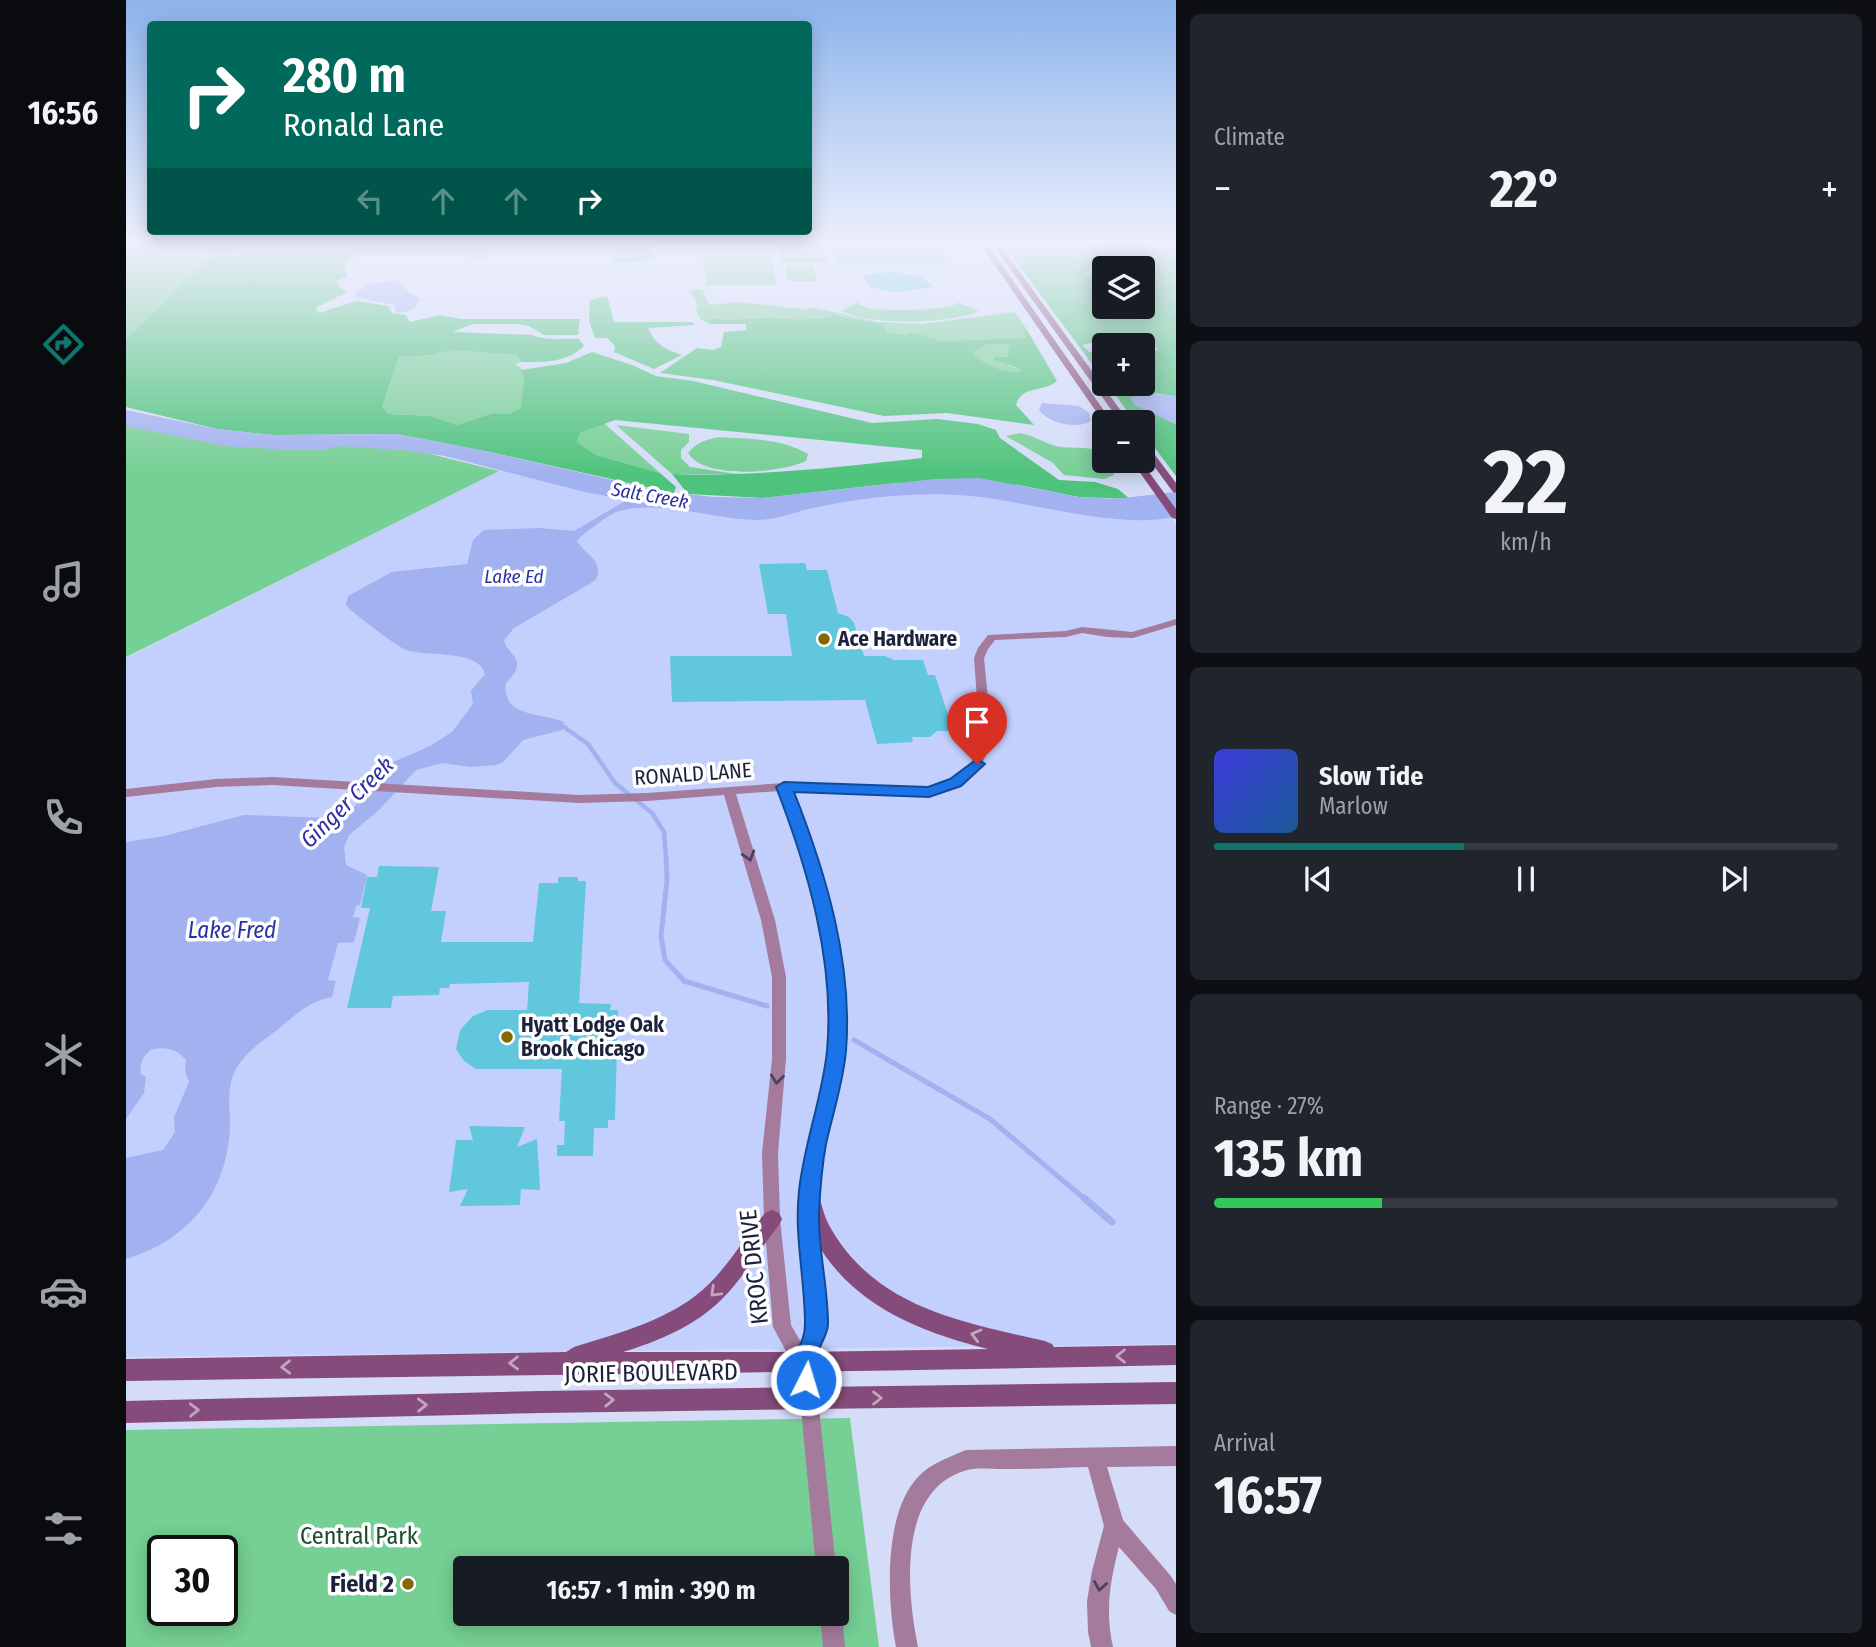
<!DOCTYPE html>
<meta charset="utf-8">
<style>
:root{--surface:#171b24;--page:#20242c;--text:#f1f3f6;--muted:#9ea1a6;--line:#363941;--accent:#0f766e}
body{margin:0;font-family:"Fira Sans Condensed",sans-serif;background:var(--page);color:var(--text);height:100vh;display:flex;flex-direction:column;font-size:26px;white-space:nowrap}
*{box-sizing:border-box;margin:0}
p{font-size:23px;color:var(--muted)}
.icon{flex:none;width:38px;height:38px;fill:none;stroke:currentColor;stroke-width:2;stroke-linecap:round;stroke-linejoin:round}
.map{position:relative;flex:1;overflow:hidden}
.panel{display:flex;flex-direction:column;gap:14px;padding:14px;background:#0d0f14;width:700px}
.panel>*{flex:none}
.guide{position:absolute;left:21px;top:21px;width:665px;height:214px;border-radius:7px;box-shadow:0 4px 18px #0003;background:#00695c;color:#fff;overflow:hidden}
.controls{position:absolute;left:966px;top:256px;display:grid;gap:14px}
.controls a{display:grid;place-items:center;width:63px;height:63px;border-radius:7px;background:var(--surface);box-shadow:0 4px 18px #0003;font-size:35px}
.speed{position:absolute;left:21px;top:1535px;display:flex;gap:14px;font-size:35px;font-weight:700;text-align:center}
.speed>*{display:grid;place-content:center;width:91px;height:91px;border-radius:50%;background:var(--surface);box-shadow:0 4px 18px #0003;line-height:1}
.speed .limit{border:4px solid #111;border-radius:10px;background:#fff;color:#111}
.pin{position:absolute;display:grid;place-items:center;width:60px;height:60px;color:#fff;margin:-72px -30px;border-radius:50% 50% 50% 0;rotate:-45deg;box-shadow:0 0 7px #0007}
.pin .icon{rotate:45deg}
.me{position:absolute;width:77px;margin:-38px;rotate:5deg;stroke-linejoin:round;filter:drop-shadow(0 0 5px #0008)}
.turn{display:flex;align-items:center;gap:24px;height:147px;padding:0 21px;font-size:32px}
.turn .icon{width:91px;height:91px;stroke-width:2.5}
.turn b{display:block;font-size:49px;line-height:60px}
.lanes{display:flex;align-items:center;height:66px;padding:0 21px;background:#0003;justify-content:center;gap:35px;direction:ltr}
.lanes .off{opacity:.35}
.big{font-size:52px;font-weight:700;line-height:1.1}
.panel .tile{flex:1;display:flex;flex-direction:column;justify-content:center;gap:10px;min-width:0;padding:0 24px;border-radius:10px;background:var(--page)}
.panel .dial{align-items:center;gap:0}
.dial b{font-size:91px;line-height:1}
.song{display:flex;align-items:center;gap:21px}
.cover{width:84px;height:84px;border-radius:10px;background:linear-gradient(135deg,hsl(240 70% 55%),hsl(210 70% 35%))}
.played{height:7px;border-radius:4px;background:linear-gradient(90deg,var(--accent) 40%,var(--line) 40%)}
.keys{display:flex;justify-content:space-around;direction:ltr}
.heat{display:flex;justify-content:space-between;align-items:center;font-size:38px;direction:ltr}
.charge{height:10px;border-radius:5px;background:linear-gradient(90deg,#34c759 27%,var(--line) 0)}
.trip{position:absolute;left:327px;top:1556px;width:396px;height:70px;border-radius:7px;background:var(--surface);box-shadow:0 4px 18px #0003;font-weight:700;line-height:70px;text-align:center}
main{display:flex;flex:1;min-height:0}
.tab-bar{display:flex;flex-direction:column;width:126px;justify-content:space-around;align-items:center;background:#090b0e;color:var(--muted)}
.tab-bar .icon{width:49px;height:49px}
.tab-bar .current{color:var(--accent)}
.tab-bar b{font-size:32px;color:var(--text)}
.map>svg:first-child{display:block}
</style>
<main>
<nav class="tab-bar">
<b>16:56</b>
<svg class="icon current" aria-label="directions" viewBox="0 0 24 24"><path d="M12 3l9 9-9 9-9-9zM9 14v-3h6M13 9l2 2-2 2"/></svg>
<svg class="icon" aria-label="music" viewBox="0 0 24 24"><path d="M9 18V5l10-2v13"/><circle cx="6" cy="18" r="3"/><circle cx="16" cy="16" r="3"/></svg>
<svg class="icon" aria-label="phone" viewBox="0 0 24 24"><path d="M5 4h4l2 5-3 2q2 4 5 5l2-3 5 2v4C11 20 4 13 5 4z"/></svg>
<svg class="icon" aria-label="climate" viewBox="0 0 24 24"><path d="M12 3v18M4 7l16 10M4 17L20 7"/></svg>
<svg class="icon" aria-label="car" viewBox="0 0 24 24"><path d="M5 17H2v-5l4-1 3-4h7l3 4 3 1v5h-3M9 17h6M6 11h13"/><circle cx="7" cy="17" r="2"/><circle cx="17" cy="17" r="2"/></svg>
<svg class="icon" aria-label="filters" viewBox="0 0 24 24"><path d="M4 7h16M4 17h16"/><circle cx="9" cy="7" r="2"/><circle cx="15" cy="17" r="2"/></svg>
</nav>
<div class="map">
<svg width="1050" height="1647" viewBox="0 0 1050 1647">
<rect width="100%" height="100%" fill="#d4dcf8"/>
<path fill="#c3cffd" d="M373,471H388L525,502L703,501L780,494L853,493L1042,513L1050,524V1344L0,1357V658Z"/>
<g fill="#76cf94" fill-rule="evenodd">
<path d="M0,245H285C244,249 124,265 92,248L0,339Z"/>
<path d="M652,245H697L701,262H655Z"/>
<path d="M705,245H812L820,264L709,263Z"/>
<path d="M577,248H643L651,285H580Z"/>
<path d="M659,266H688L691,281H661Z"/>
<path d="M569,289L580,291L577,293L584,305L612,302L676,309L690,308L752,322L795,324L889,312L901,330L897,331L901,338L815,341L785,332L782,335L762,333L755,324L707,315L685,320L645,318L604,321L586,318L582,321L585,324C575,321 573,319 570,309L572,305L564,291Z"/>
<path d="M731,302C737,314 811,311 831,304L830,302L853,311C823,324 745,326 716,311Z"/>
<path d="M861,344H883V366L895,369V371C881,375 855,363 845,353Z"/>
<path d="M325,350L392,355L396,362L389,364L395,368L398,379L396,408L383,414L367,413L331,425L305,416L263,414L256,407L273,357L307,355Z"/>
<path d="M0,423L280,448L373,471L0,657Z"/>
<path d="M478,423L534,473L470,455L451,442L454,433Z"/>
<path d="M490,425L563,434V442L555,450V458L564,467L610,474H546Z"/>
<path d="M893,433C908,435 921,445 935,447C951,449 965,445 978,455V460L988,464V475L978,479L938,475L927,463L880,436Z"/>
<path d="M593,437C623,439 655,438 682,454L680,461C654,473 579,480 562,453C571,442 579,440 593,437Z"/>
<path d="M724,1418L753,1647H0V1430ZM37,1550H96V1610H37ZM340,1568H710V1614H340Z"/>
</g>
<g fill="#4ec37b" fill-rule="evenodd">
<path d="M285,245H524L530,257L529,260L496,263L487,260L489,249L386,247L361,253V258C352,262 349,261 341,255H230L218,264L221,277L211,280L212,286L221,292L189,308L193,313L230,301L262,306L266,313L280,315L284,322L314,315L335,319H454L452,335H418L403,326L390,324H347L326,332L406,335C419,341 439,338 453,339L458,346C440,363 419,362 396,362L391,355L325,350L307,355L273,357L256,407L263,414L305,416L331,425L367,413L383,414L395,408L398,379L395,370L440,363L466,352L506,365L530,376L567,381L746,423L811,419L852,424L870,430L874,438L933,480L969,482L992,489L1004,499L953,497L892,485L770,483L637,498L562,494L546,474C629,477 713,467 796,458V450L489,420L454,433L451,442L470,455L534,473L550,487L548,493L359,451L271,434L147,435L91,429L0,407V339L92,248L99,247L104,254H180Z"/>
<path d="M878,245H1050V396L1026,393L1007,395L1009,405L1050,424V476L1017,432V422H1009L981,383H1017V350H1032L1028,345L1029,336L1018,333L1009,338L997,336L956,345L963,352L978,351V380ZM972,267L1017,268V306H978V276L973,280L957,273Z"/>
<path d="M481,296L488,322H566L569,325L522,328C529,345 539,349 556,355L528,369L488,352L489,346L481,338H469L463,321L464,300Z"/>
<path d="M707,315L755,324L762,333L782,335L785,332L815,341L900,338L897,329L901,330L931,381C917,393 895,385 890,405L908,425L821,413L758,416L587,380L534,373L571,348L587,350L595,347L598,332L620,330V324H585L582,321L586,318C605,322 622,318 641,318C664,317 685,323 707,315ZM861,344H883L882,357H868V360L895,369V371C881,375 855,363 846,353Z"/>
</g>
<g fill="#a2b1ef">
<path d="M268,280L277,283L282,292L295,299C289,309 282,315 270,312L268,305L230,297V292L242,285Z"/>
<path d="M1015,393L1050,396V424L1009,405L1004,398Z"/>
<path d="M916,403L953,406L963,413L965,421C950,430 923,423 913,410Z"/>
<path d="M0,410L91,429L147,435L271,434L359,451L539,492L588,497L637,498L808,479L853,478L953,497L988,499L1050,492V516C996,531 902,501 845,496C794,491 737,497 687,508C668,512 651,520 630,520C585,519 538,500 493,511C486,512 455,535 451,541C460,556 478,559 470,580L388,628L378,640C379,650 392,655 391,666C389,682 371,677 384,703C396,716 421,715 438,722L436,730L397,740L377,762L370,765L344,767L316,763L290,770L253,810L223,835L218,847L220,865L241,875L234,905L230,906L227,917L234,918L228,942L212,943L202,980L210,981L206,997C184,1001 173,1012 156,1026C140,1039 120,1051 110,1069C100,1087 104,1107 104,1127C101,1193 63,1240 0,1259V1158L37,1150L49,1132L48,1117L63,1082L59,1070L60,1060C50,1048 38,1046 24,1050C17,1058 13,1063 15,1074L20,1077L18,1093L0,1119V842L38,836L118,815L201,818L222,812L231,804L233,796L265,763L304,746L326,732L347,704L345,691L359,674C353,649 301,657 280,650C272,647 225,612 220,605L222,596L266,572L341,564L347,540L358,530L413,528L448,531L501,500L459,492L319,456L276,450L212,446L198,450H161L99,446L0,426Z"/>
</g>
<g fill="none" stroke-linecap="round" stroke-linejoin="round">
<path stroke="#a2b1ef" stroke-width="4.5" d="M438,727L462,744L489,783L526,813L538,832L540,858"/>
<g stroke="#a2b1ef" stroke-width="5">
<path d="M540,857L541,880L535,936L539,960L558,981L641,1006"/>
<path d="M728,1040L864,1119L960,1200"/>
</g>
<path stroke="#a2b1ef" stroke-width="7" d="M958,1198L986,1222"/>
</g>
<g fill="#61c7dd">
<path d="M765,271L796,276L808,287L769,292L743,287L737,275Z"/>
<path d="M679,563L681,570H701L712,613L723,617L728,623L738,656H759L768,660H797L802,675H809L824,721V731H811L804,737H786L787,742L751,744L739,700L546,702L544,656H666L660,614H642L633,564Z"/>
<path d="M253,866L313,867L305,911H320L315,942H407L413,883H432V877H452V881H460L453,1003L485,1004L484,1010H492L489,1120H482V1128H468L467,1156H431V1145H438L439,1121H433L436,1069H350L338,1061L330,1049L334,1030L347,1016L362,1010H401L403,982L324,984L323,988H314L313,995L267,996L265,1008H221L244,908H235L241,877H251Z"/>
<path d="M343,1126L399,1127L391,1147L411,1139L414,1190L395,1189L394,1205L334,1206L342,1189L323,1192L330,1140H347Z"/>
</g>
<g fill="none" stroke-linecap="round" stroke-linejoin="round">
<g fill="#a47b9c" fill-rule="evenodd">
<path d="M1050,619V625L1007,638L981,637L956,633L940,637L869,640L862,649L858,658L866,739L855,767L833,786L803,796L666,791L697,883L712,949L717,983L719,1017L715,1069L696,1159L691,1196L692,1249L700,1323L697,1337L686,1363L692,1398L710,1568H690L674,1398L668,1366L647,1327L638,1219L636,1153L646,1059V977L635,920L598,795L521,801L453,803L146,785L90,787L0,797V789L90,779L146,777L453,795L521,793L658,783L802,788L825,780L846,762L854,739L848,658L852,648L862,635L940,631L956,627L1006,632ZM654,791C686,879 714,972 701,1066C695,1110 678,1152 675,1196C673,1221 674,1246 676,1270C678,1296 686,1319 676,1344L665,1325L654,1219L652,1153L660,1059V977L649,920L610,794Z"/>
<path d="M1050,1446V1466L981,1467L997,1520L1044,1575L1050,1584V1615L1043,1611L1030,1589L993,1547C984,1581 979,1612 987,1647H965L962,1632L961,1601L966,1571L978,1526L962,1467C933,1468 904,1469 876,1469C864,1469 849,1467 838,1471C771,1492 781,1593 792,1647H770C761,1600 757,1512 793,1476C805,1463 824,1457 840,1450Z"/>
<path d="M710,1606L716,1614L719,1647H697L694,1614H710Z"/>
</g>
<g fill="#854c7b" fill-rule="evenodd">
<path d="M855,245H862L986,422L978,423Z"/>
<path d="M867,245H874L1003,422H994Z"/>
<path d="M1017,442L1020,443L1050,483V493L1047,492L1017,451Z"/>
<path d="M1005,460H1014L1050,509V519L1046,518Z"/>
<path d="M683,1184L690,1187C695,1200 697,1215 704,1227C750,1308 836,1322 919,1341L926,1344L928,1347L1050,1345V1365C700,1373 350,1375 0,1381V1359L440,1352L448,1347C495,1332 546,1320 583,1284C604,1263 620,1236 639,1213L646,1210L653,1213L656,1219L653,1225C634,1249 618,1277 596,1299C569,1326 533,1341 497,1352H677L862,1349C793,1332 724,1304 689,1239C682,1225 678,1209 674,1193L676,1187Z"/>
<path d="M1050,1382V1404L415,1413L0,1423V1401L415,1391Z"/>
</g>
</g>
<defs><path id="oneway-chevron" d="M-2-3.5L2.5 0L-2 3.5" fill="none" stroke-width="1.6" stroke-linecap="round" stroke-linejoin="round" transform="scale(1.75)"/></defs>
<g stroke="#4c415e">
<use href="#oneway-chevron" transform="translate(623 856) rotate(73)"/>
<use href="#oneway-chevron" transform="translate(651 1079) rotate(96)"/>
<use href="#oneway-chevron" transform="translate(974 1586) rotate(99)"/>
</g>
<g stroke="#c2a5bc">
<use href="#oneway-chevron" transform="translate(589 1292) rotate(136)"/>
<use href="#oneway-chevron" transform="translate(850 1335) rotate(-165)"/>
<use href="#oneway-chevron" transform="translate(995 1356) rotate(180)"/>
<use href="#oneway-chevron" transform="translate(388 1363) rotate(179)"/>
<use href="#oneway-chevron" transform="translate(160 1367) rotate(179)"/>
<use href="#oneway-chevron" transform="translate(751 1398)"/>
<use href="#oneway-chevron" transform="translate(483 1400) rotate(-1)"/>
<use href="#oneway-chevron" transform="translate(296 1405) rotate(-1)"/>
<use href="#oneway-chevron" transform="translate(68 1410) rotate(-1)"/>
</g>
<linearGradient id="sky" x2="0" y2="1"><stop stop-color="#8cb3eb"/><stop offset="0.51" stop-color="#eceffc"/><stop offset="1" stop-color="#eceffc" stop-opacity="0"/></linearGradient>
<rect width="1050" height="476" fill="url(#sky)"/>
<path fill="#1a73e8" stroke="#114b97" stroke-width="2" d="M851,759L859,764L835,786L803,797L668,792C700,873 727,963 720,1051C717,1083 707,1113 700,1144C696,1166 694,1190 693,1213C692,1250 702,1286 702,1324C702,1337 689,1350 689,1363C688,1374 693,1379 688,1389L680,1393L671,1389C657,1353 679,1352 679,1324C679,1279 668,1236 673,1191C678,1143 696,1099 701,1051C709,962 682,869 650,787L658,782L802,787L824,779Z"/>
<g fill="#816a03" stroke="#fefefe" stroke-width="2.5">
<circle cx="698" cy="639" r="7"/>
<circle cx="381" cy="1037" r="7"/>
<circle cx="282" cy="1584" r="7"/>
</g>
<g text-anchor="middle" stroke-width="7" stroke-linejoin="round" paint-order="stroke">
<g font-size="19" font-style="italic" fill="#2d30a2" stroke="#fefefe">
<text transform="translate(524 495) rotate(10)" y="7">Salt Creek</text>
<text x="388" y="583">Lake Ed</text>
</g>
<g font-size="21" font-weight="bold" fill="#1d223c" stroke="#fefefe" text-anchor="start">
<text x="712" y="646">Ace Hardware</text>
<text x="395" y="1032">Hyatt Lodge Oak<tspan x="395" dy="24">Brook Chicago</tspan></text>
</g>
<g font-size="21" fill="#1d223c" stroke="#fefefe">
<text transform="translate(567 774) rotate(-4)" y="7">RONALD LANE</text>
</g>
<g font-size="23" font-style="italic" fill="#2d30a2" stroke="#fefefe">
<text transform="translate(221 802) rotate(-44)" y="8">Ginger Creek</text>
<text x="106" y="938">Lake Fred</text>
</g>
<g font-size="24" fill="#1d223c" stroke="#fefefe">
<text transform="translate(628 1267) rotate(-96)" y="8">KROC DRIVE</text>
<text transform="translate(525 1373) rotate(-1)" y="8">JORIE BOULEVARD</text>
</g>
<g font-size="24" fill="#1c4b2e" stroke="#fefefe">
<text x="233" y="1544">Central Park</text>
</g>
<g font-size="24" font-weight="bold" fill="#1d223c" stroke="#fefefe" text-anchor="end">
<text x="268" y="1592">Field 2</text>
</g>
</g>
</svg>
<div class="controls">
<a><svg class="icon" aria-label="layers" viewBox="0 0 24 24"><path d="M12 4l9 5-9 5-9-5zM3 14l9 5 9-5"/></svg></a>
<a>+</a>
<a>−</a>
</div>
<div class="speed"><div class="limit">30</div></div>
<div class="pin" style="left:851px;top:764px;background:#d93025"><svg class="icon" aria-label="arrive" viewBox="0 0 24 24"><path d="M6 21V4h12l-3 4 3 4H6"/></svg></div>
<svg class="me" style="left:680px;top:1380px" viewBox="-20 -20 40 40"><circle r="17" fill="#1a73e8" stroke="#fff" stroke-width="3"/><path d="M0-11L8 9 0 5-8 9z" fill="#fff"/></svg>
<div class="trip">16:57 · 1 min · 390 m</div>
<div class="guide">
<div class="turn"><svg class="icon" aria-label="right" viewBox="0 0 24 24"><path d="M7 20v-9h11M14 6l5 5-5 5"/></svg><div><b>280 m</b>Ronald Lane</div></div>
<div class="lanes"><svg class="icon off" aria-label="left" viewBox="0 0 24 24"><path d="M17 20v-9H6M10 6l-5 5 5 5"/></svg><svg class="icon off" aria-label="ahead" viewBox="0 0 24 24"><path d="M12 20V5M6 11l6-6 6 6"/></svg><svg class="icon off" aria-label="ahead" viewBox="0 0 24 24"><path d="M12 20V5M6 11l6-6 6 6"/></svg><svg class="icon" aria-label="right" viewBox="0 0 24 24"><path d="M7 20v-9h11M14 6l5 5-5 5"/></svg></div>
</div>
</div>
<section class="panel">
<div class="tile"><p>Climate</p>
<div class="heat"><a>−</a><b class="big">22°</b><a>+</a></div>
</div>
<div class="tile dial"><b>22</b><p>km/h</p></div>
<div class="tile">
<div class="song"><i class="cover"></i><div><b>Slow Tide</b><p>Marlow</p></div></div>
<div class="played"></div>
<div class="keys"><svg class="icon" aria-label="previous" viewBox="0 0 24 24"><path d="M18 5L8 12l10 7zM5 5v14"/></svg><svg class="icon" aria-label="pause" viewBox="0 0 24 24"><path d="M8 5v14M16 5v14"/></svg><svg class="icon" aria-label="next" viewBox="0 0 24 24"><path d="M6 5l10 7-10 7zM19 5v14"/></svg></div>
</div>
<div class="tile"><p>Range · 27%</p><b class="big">135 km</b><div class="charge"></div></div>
<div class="tile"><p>Arrival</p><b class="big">16:57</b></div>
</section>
</main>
